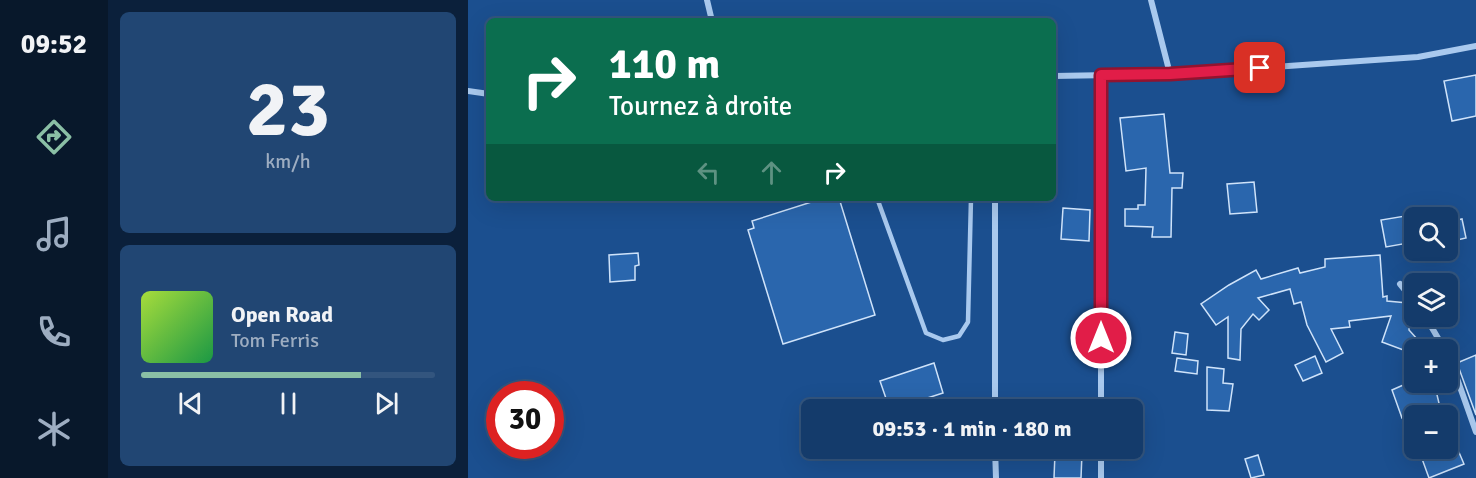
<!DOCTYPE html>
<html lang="fr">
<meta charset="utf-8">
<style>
:root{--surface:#143b6b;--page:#214673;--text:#f1f3f6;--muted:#9dadc1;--line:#33557e;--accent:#8abfa5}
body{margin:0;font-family:Signika,sans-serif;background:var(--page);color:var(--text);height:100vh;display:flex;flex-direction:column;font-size:22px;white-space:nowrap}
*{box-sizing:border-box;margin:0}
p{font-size:20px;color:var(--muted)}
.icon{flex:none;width:33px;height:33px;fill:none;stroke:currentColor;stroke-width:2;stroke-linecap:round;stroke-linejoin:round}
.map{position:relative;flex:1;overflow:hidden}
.drawer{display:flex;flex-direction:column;gap:12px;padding:12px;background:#0b203b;width:360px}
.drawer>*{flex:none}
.guide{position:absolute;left:18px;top:18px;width:570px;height:183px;border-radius:9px;box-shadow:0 6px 24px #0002,0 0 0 2px var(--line);background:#0b6e4f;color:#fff;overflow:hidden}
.buttons{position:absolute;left:936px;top:207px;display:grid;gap:12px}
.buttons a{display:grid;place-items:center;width:54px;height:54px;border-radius:9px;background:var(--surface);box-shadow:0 6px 24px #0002,0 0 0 2px var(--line);font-size:30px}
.speed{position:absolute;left:18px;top:381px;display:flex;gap:12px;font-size:30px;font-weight:700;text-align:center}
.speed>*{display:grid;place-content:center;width:78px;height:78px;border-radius:50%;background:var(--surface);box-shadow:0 6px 24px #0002,0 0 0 2px var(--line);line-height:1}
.speed .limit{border:9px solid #d22;background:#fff;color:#111}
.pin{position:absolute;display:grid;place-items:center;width:51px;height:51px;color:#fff;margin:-26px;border-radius:12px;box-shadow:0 3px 9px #0006}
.me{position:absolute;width:66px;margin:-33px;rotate:0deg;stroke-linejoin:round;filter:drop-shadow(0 0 4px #0008)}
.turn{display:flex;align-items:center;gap:21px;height:126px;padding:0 24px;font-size:27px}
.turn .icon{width:78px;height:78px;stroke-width:2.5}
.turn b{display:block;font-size:42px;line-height:51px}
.lanes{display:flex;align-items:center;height:57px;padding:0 24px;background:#0003;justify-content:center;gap:30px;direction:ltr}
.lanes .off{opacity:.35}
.drawer .widget{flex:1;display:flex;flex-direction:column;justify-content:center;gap:9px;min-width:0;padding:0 21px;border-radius:9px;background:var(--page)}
.drawer .dial{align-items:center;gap:0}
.dial b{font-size:78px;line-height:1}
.song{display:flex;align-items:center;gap:18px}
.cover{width:72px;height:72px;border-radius:9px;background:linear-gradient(135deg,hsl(80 70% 55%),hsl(140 70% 35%))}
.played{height:6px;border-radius:3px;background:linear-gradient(90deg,var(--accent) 75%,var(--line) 75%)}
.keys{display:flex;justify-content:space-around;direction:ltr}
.trip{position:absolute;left:333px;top:399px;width:342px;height:60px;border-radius:9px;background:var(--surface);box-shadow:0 6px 24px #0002,0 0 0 2px var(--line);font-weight:700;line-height:60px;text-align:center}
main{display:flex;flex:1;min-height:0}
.tabs{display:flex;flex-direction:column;width:108px;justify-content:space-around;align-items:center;background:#08182b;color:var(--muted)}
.tabs .icon{width:42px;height:42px}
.tabs .active{color:var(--accent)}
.tabs b{font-size:27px;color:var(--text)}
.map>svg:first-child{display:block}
</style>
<main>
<nav class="tabs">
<b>09:52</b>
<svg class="icon active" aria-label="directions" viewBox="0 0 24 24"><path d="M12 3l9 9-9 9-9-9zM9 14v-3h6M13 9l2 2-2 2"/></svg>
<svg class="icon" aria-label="music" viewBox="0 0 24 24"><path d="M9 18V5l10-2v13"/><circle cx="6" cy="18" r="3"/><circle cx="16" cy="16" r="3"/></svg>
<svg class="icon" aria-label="phone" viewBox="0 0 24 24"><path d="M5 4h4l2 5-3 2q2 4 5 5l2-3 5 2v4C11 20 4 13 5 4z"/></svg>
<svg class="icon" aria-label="climate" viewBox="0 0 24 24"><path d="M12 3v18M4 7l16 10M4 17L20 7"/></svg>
</nav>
<section class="drawer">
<div class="widget dial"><b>23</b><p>km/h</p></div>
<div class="widget">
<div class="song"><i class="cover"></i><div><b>Open Road</b><p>Tom Ferris</p></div></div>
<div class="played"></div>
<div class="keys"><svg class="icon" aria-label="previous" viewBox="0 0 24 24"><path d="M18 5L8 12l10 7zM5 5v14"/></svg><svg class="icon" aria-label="pause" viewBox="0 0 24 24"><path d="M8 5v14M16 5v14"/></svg><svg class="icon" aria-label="next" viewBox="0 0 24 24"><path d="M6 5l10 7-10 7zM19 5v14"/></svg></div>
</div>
</section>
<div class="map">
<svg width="1008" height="478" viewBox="0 0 1008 478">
<rect width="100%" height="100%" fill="#1b4f8f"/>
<g fill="#2a66ad" stroke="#cfe3fa" stroke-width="1.5">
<path d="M1008,75V116L984,121L976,81Z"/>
<path d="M696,114L702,173H715L714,188H704L703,237H684L685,227L657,226V209H670V205H677L678,168L658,171L652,118Z"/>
<path d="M786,182L789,212L762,214L759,184Z"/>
<path d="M356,198H371L407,315L315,344L280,230L286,228L284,221Z"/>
<path d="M595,208L622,210L621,241L593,239Z"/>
<path d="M943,215L946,242L918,247L913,220Z"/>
<path d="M994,219L998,238L984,241L980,222Z"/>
<path d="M170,253L171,265L167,266V280L142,282L141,255Z"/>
<path d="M912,255L915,297L919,296V301L940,303L943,305L941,330L959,350H946V354L914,342L923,316L881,321L882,327L863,329L875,353L858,362L839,325L833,302L826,304L822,289L790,298L801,310L791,320L785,314L773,329L772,360L760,358V317L748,325L733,304L761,285L788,270L793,279L830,268L832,273L857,267V259Z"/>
<path d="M707,332L720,334L718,355L704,353Z"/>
<path d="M1008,355V415L989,363Z"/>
<path d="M847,356L854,373L835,381L827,365Z"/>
<path d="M709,358L730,361L729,374L707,371Z"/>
<path d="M466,363L475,393L422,410L412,381Z"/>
<path d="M739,367L756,369L755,383L765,384L761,411L739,410Z"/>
<path d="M942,382H966L974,416H940L934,418L924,390Z"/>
<path d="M987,443L996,464L961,478L953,456L973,448H980V446Z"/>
<path d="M587,453H614L613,478H586Z"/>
<path d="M790,455L796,475L783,478L777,459Z"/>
</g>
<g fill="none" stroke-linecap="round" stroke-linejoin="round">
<path stroke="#a9c9ee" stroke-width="4.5" d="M409,198L458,333L475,340L491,336L500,322L503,198"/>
<g stroke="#a9c9ee" stroke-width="6">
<path d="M239,0L244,21"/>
<path d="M683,0L702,74"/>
<path d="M585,76L702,74L950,57L1008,46"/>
<path d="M0,91L21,94"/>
<path d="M527,198V410"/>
<path d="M932,284L946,301"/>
<path d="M957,316L977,350"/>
<path d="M980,353L1008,432"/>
<path d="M633,410V75"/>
<path d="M527,448L528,478"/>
<path d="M633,478V448"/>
</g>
</g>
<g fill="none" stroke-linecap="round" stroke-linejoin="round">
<defs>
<path id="route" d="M633,338V75L702,74L792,68"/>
</defs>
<use href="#route" stroke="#92132f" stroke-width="15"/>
<use href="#route" stroke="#e11d48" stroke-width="10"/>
</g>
</svg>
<div class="buttons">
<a><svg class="icon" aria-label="search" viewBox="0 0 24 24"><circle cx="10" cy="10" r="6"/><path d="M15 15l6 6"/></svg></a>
<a><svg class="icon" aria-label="layers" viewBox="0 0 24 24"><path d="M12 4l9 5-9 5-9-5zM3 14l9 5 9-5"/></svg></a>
<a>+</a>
<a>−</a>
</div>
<div class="speed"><div class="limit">30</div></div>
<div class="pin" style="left:792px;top:68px;background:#d93025"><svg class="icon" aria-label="arrive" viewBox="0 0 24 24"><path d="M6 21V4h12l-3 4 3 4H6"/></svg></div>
<svg class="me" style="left:633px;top:338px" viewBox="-20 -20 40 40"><circle r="17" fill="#e11d48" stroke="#fff" stroke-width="3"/><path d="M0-11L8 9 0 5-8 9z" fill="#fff"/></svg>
<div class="trip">09:53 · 1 min · 180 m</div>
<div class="guide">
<div class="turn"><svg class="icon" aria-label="right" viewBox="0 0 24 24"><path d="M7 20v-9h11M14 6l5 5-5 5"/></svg><div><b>110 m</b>Tournez à droite</div></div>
<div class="lanes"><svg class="icon off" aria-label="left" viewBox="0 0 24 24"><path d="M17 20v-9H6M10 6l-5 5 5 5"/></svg><svg class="icon off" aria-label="ahead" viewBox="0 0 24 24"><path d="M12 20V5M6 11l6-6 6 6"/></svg><svg class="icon" aria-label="right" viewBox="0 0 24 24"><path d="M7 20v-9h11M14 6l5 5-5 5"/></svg></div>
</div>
</div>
</main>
